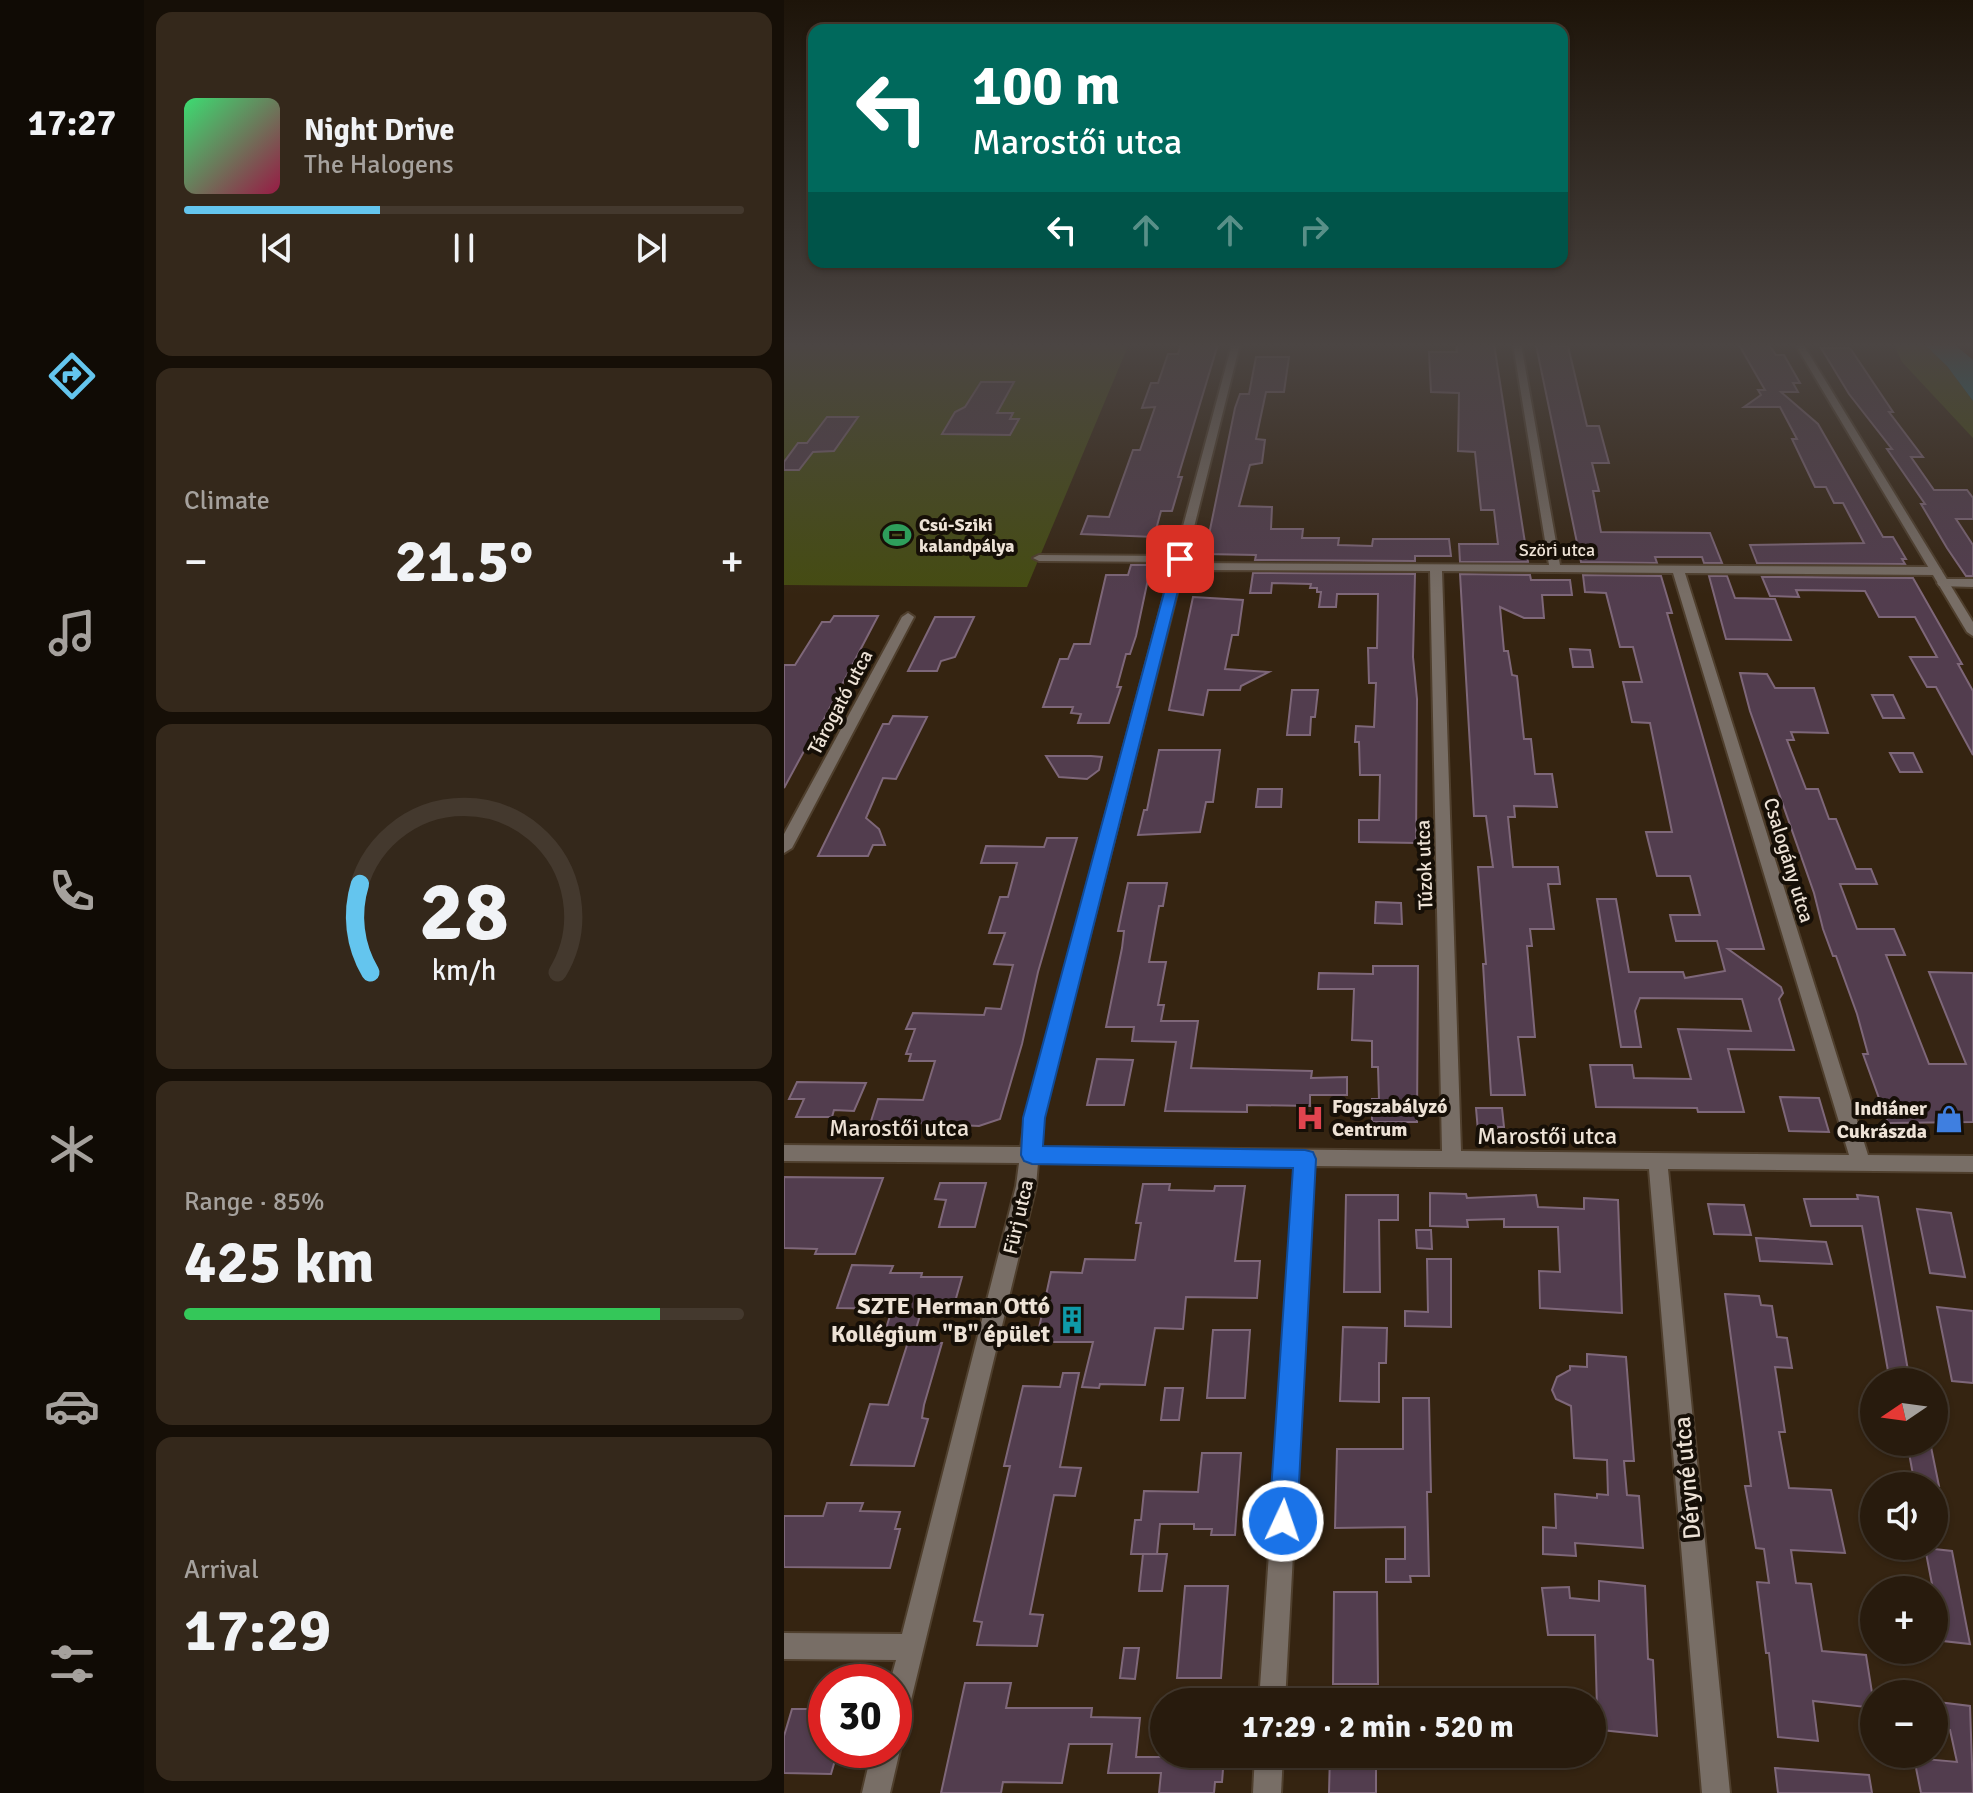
<!DOCTYPE html>
<meta charset="utf-8">
<style>
:root{--surface:#281b0d;--page:#34281b;--text:#f1f3f6;--muted:#a5a19d;--line:#44392e;--accent:#64c5ee}
body{margin:0;font-family:Signika,sans-serif;background:var(--page);color:var(--text);height:100vh;display:flex;flex-direction:column;font-size:30px;white-space:nowrap}
*{box-sizing:border-box;margin:0}
p{font-size:26px;color:var(--muted)}
.icon{flex:none;width:44px;height:44px;fill:none;stroke:currentColor;stroke-width:2;stroke-linecap:round;stroke-linejoin:round}
.map{position:relative;flex:1;overflow:hidden}
.side{display:flex;flex-direction:column;gap:12px;padding:12px;background:#160f07;width:640px}
.side>*{flex:none}
.hud{position:absolute;left:24px;top:24px;width:760px;height:244px;border-radius:16px;box-shadow:0 2px 6px #0004,0 0 0 2px var(--line);background:#00695c;color:#fff;overflow:hidden}
.needle{width:52px;rotate:257deg}
.tools{position:absolute;left:1076px;top:1368px;display:grid;gap:16px}
.tools a{display:grid;place-items:center;width:88px;height:88px;border-radius:50%;background:var(--surface);box-shadow:0 2px 6px #0004,0 0 0 2px var(--line);font-size:40px}
.speed{position:absolute;left:24px;top:1664px;display:flex;gap:16px;font-size:40px;font-weight:700;text-align:center}
.speed>*{display:grid;place-content:center;width:104px;height:104px;border-radius:50%;background:var(--surface);box-shadow:0 2px 6px #0004,0 0 0 2px var(--line);line-height:1}
.speed .limit{border:12px solid #d22;background:#fff;color:#111}
.pin{position:absolute;display:grid;place-items:center;width:68px;height:68px;color:#fff;margin:-34px;border-radius:16px;box-shadow:0 4px 12px #0006}
.me{position:absolute;width:88px;margin:-44px;rotate:3deg;stroke-linejoin:round;filter:drop-shadow(0 0 6px #0008)}
.turn{display:flex;align-items:center;gap:28px;height:168px;padding:0 32px;font-size:36px}
.turn .icon{width:104px;height:104px;stroke-width:2.5}
.turn b{display:block;font-size:56px;line-height:68px}
.lanes{display:flex;align-items:center;height:76px;padding:0 32px;background:#0003;justify-content:center;gap:40px;direction:ltr}
.lanes .off{opacity:.35}
.big{font-size:60px;font-weight:700;line-height:1.1}
.side .card{flex:1;display:flex;flex-direction:column;justify-content:center;gap:12px;min-width:0;padding:0 28px;border-radius:16px;background:var(--page)}
.side .dial{align-items:center;gap:0}
.dial svg{height:208px;overflow:visible;fill:none;stroke:var(--line);stroke-width:7;stroke-linecap:round;text-anchor:middle}
.dial text{fill:var(--text);stroke:none}
.song{display:flex;align-items:center;gap:24px}
.cover{width:96px;height:96px;border-radius:12px;background:linear-gradient(135deg,hsl(140 70% 55%),hsl(340 70% 35%))}
.played{height:8px;border-radius:4px;background:linear-gradient(90deg,var(--accent) 35%,var(--line) 35%)}
.keys{display:flex;justify-content:space-around;direction:ltr}
.heat{display:flex;justify-content:space-between;align-items:center;font-size:44px;direction:ltr}
.charge{height:12px;border-radius:6px;background:linear-gradient(90deg,#34c759 85%,var(--line) 0)}
.trip{position:absolute;left:366px;top:1688px;width:456px;height:80px;border-radius:40px;background:var(--surface);box-shadow:0 2px 6px #0004,0 0 0 2px var(--line);font-weight:700;line-height:80px;text-align:center}
main{display:flex;flex:1;min-height:0}
.dock{display:flex;flex-direction:column;width:144px;justify-content:space-around;align-items:center;background:#100b05;color:var(--muted)}
.dock .icon{width:56px;height:56px}
.dock .on{color:var(--accent)}
.dock b{font-size:36px;color:var(--text)}
.map>svg:first-child{display:block}
</style>
<main>
<nav class="dock">
<b>17:27</b>
<svg class="icon on" aria-label="directions" viewBox="0 0 24 24"><path d="M12 3l9 9-9 9-9-9zM9 14v-3h6M13 9l2 2-2 2"/></svg>
<svg class="icon" aria-label="music" viewBox="0 0 24 24"><path d="M9 18V5l10-2v13"/><circle cx="6" cy="18" r="3"/><circle cx="16" cy="16" r="3"/></svg>
<svg class="icon" aria-label="phone" viewBox="0 0 24 24"><path d="M5 4h4l2 5-3 2q2 4 5 5l2-3 5 2v4C11 20 4 13 5 4z"/></svg>
<svg class="icon" aria-label="climate" viewBox="0 0 24 24"><path d="M12 3v18M4 7l16 10M4 17L20 7"/></svg>
<svg class="icon" aria-label="car" viewBox="0 0 24 24"><path d="M5 17H2v-5l4-1 3-4h7l3 4 3 1v5h-3M9 17h6M6 11h13"/><circle cx="7" cy="17" r="2"/><circle cx="17" cy="17" r="2"/></svg>
<svg class="icon" aria-label="filters" viewBox="0 0 24 24"><path d="M4 7h16M4 17h16"/><circle cx="9" cy="7" r="2"/><circle cx="15" cy="17" r="2"/></svg>
</nav>
<section class="side">
<div class="card">
<div class="song"><i class="cover"></i><div><b>Night Drive</b><p>The Halogens</p></div></div>
<div class="played"></div>
<div class="keys"><svg class="icon" aria-label="previous" viewBox="0 0 24 24"><path d="M18 5L8 12l10 7zM5 5v14"/></svg><svg class="icon" aria-label="pause" viewBox="0 0 24 24"><path d="M8 5v14M16 5v14"/></svg><svg class="icon" aria-label="next" viewBox="0 0 24 24"><path d="M6 5l10 7-10 7zM19 5v14"/></svg></div>
</div>
<div class="card"><p>Climate</p>
<div class="heat"><a>−</a><b class="big">21.5°</b><a>+</a></div>
</div>
<div class="card dial"><svg viewBox="0 0 100 80">
<path d="M14 69A42 42 0 1 1 86 69"/>
<path d="M14 69A42 42 0 0 1 10 35" stroke="#64c5ee"/>
<text x="50" y="56" font-size="32" font-weight="700">28</text>
<text x="50" y="72" font-size="11">km/h</text>
</svg></div>
<div class="card"><p>Range · 85%</p><b class="big">425 km</b><div class="charge"></div></div>
<div class="card"><p>Arrival</p><b class="big">17:29</b></div>
</section>
<div class="map">
<svg width="1189" height="1793" viewBox="0 0 1189 1793">
<rect width="100%" height="100%" fill="#352411"/>
<g fill="#454c11">
<path d="M0,344H345L243,587L0,585Z"/>
<path d="M1110,344H1140L1163,366L1189,401V438L1118,362Z"/>
</g>
<path fill="#1d7380" d="M1140,344H1170L1189,360V401L1163,366Z"/>
<g fill="#523d4e" stroke="#7e6779" stroke-width="2">
<path d="M397,344H434L394,477H398L388,511H377L370,537L297,534L304,516L325,517L349,450H356L371,407L358,408L367,383H374L384,354H394Z"/>
<path d="M672,344H710L744,562H676L675,544H714L710,510H697L691,452L674,451L675,393L647,392L645,352H673Z"/>
<path d="M752,345L784,346L803,426H815L825,463H808L815,491H809L817,532L926,533L938,563H920L918,557H871L873,563L797,562Z"/>
<path d="M955,345H985L992,355H1000L1016,383H1009L1014,392H997L1034,424L1099,537H1109L1122,559H1118L1121,564L973,563L966,545L1080,543L1059,503H1050L1042,487H1031L1008,439H1013L996,407H960L977,395L974,390H981Z"/>
<path d="M1037,348H1066L1109,412H1105L1139,457H1127L1150,490H1183L1189,498V519H1172L1189,545V576H1182L1163,548L1137,504H1141L1103,449H1108L1065,394Z"/>
<path d="M472,357H505L500,392H482L472,439L481,440L478,463L466,465L455,506L488,507L487,529H519L518,538H555L554,545L588,546L589,539H665L667,556H631V561L471,560L472,555L421,554L451,408L456,394H465Z"/>
<path d="M197,382H230L213,413H229L226,419H235L226,435L158,434L171,412L181,407Z"/>
<path d="M43,417H74L50,451L29,452L15,470H0V462L14,443H23Z"/>
<path d="M347,565H367L352,636L346,654H342L333,687H337L325,723H294L297,714L287,713L289,707H259L276,659H284L290,644H306L322,575H344Z"/>
<path d="M469,573L631,574L629,657L633,699L632,843L575,842V820H595L596,775H576L575,742H571L572,726L590,727L592,683H585L584,648H593L594,594H553L552,607H535L537,592H533V588H526L527,584L488,583L487,593H466Z"/>
<path d="M676,574L746,575L747,580H786L788,595H758L760,618H740L716,607L720,651H724L728,675L733,676L740,739H747L751,774H768L773,807L730,806L731,817H724L729,867H774L776,884H764L770,929H746L748,946H743L751,1037H734L741,1095H707L699,964H702L694,867H709L702,816H690Z"/>
<path d="M799,575L877,576L888,613H883L980,949H944L997,987L999,993L995,999L1010,1050L944,1049L960,1112H914L913,1108L812,1107L806,1065H848L850,1078L907,1079L894,1029L967,1031L958,999L856,998L851,1011L857,1047H837L813,899H832L845,972H899L901,978L941,971L933,941H892L886,915H916L906,876H873L862,832H888L866,723L848,722L839,682H858L849,647H836L822,593L801,592Z"/>
<path d="M925,576H943L951,598L991,599L1007,640L942,639Z"/>
<path d="M978,577L1129,578L1178,664H1174L1189,691V755L1152,687H1143L1126,657H1153L1131,617H1095L1081,591L1012,590L1015,597L986,596Z"/>
<path d="M409,597L459,600L454,635H448L441,669L485,672L457,686L456,690H424L419,715L385,710Z"/>
<path d="M50,616H94L29,740H26L0,788V665H11L38,622H46Z"/>
<path d="M151,617H190L171,657L157,661L153,671H124Z"/>
<path d="M786,649L806,650L809,667H789Z"/>
<path d="M956,673L983,674L991,688H1030L1044,733L1007,732L1010,740H1003L1022,789H1034L1045,819H1052L1072,869H1087L1093,884H1056L1073,929H1110L1121,955H1102L1145,1064H1182L1145,972L1189,973V1122L1104,1123L1079,1054H1084L1073,1014L1052,956H1049L1039,929L1030,893L966,711Z"/>
<path d="M508,690H534L531,717H527L526,735H503Z"/>
<path d="M1088,695H1109L1120,718H1099Z"/>
<path d="M109,716L143,717L112,779L99,778L82,818L95,829L101,845H89L84,856H34L99,724H105Z"/>
<path d="M375,750H436L429,802H422L416,832L354,835L360,810H363Z"/>
<path d="M1106,753H1129L1138,772H1116Z"/>
<path d="M262,756H307L318,757L315,770L303,779L275,777Z"/>
<path d="M474,789H498L497,807H472Z"/>
<path d="M263,838H293L254,972L238,1044L216,1119L195,1126L87,1121L94,1099L139,1100L151,1061H125L127,1054H122L131,1029H122L129,1013L200,1015L202,1008L217,1009L229,965L210,964L221,933H205L216,897H224L233,863H197L202,846L260,847Z"/>
<path d="M344,883H383L379,906H375L365,962H382L374,1005H380L377,1021H414L407,1068L528,1071L527,1078L563,1077V1095H526V1106L463,1105V1112L381,1111L392,1042L348,1041L350,1027H322L338,948L340,931H334Z"/>
<path d="M592,902L617,903L618,924L591,923Z"/>
<path d="M589,966H634L633,1122H588V1099H595L594,1067H588V1041L568,1040L570,989H534L535,973L589,974Z"/>
<path d="M313,1059L349,1060L340,1105H303Z"/>
<path d="M13,1082L82,1083L70,1111L50,1110L48,1117H12L20,1099H5Z"/>
<path d="M996,1097L1035,1098L1045,1132L1005,1131Z"/>
<path d="M692,1108H718L720,1127H713L714,1143H695Z"/>
<path d="M0,1177L99,1178L71,1254H31L33,1249L0,1248Z"/>
<path d="M156,1183H202L191,1227H155L162,1200L151,1199Z"/>
<path d="M359,1184H386L385,1190L430,1191L431,1186H461L451,1261H476L473,1298L402,1297L399,1329L371,1328L361,1385L316,1384L315,1388L298,1387L309,1342H252L267,1272L298,1273L301,1259L351,1260L357,1223H352Z"/>
<path d="M646,1193L682,1194L683,1198L752,1195L754,1207L800,1209V1198L834,1200L838,1313L756,1308L755,1271L776,1272L774,1227H720V1219L683,1220L684,1227L646,1226Z"/>
<path d="M562,1195H614V1220H595L596,1292H560Z"/>
<path d="M1073,1195L1094,1197L1126,1382H1106L1078,1226H1027L1020,1199H1074Z"/>
<path d="M924,1204L960,1205L967,1235L930,1234Z"/>
<path d="M1133,1209L1167,1213L1181,1277L1146,1273Z"/>
<path d="M632,1230H647L648,1249L633,1248Z"/>
<path d="M972,1238L1042,1242L1048,1264L976,1261Z"/>
<path d="M643,1259H667V1327L621,1326V1311L644,1312Z"/>
<path d="M68,1265L109,1266L106,1273H138L137,1277H178L169,1309H138L131,1332H101L108,1309L53,1308Z"/>
<path d="M941,1294L975,1296L977,1305L988,1306L993,1337L1003,1338L1008,1368L991,1367L1001,1432H995L1005,1488L1047,1490L1061,1553L1007,1550L1012,1583L1027,1584L1038,1651L1082,1655L1090,1705V1708L1029,1701L1034,1741L994,1737L985,1653H982L973,1582L985,1583L980,1549L972,1548L961,1486H967Z"/>
<path d="M1153,1307L1189,1311V1383L1168,1381Z"/>
<path d="M559,1327L603,1328L602,1363H595V1402L556,1401Z"/>
<path d="M429,1330H466L461,1398H423Z"/>
<path d="M124,1342L158,1343L140,1405L138,1418L144,1419L130,1466L67,1465L86,1404L104,1405Z"/>
<path d="M803,1354L842,1357L850,1461H840L843,1495L855,1496L859,1548L791,1543L792,1556L759,1554V1527L772,1528L771,1494L813,1498V1494L824,1495L823,1460L790,1458L787,1406L772,1399L768,1390L773,1377L786,1370V1366L803,1367Z"/>
<path d="M279,1373H295L276,1467L297,1468L291,1496L270,1495L246,1614L259,1615L253,1646L193,1645L198,1622L190,1621L226,1466H220L239,1386L276,1387Z"/>
<path d="M381,1388H399L395,1420H377Z"/>
<path d="M619,1398H645L647,1492H643L645,1576H626L627,1582H602V1559H621V1527L551,1528L553,1449H619Z"/>
<path d="M1123,1442H1146L1155,1486H1131Z"/>
<path d="M418,1453H457L451,1535H427L428,1529H410V1524H376L373,1554H347L351,1520H357L360,1491L414,1492Z"/>
<path d="M43,1503H79L76,1511L116,1512L111,1529H116L106,1568L0,1567V1516H39Z"/>
<path d="M1141,1548L1168,1551L1186,1644L1159,1641Z"/>
<path d="M359,1554H383L378,1591H355Z"/>
<path d="M815,1581L861,1586L864,1659L869,1660L873,1736L808,1729V1709H813L811,1635H764L758,1588L785,1587L786,1598L815,1601Z"/>
<path d="M401,1586H444L437,1678H393Z"/>
<path d="M550,1592H593L594,1684H549Z"/>
<path d="M340,1648H355L351,1679L336,1678Z"/>
<path d="M181,1683H227L222,1708H308L307,1717L356,1718L352,1757H440L438,1782H431L430,1793H375L377,1773H324L328,1744H285L278,1783L219,1782L217,1793H157Z"/>
<path d="M1154,1702L1186,1706L1189,1793H1137L1130,1758L1173,1762L1166,1730L1159,1729Z"/>
<path d="M8,1709H42V1750H54L47,1774L0,1773V1736Z"/>
<path d="M546,1754H592V1793H545Z"/>
<path d="M991,1768L1085,1775L1088,1793H994Z"/>
</g>
<g fill="none" stroke-linecap="round" stroke-linejoin="round">
<defs>
<g id="minor">
<path d="M448,344H456L401,563L765,565L729,344H737L776,565L1152,567L1158,571L1152,575L901,573L1084,1155L1189,1156V1172L884,1169L946,1793H918L865,1169L530,1166L501,1702H475L511,1166L254,1163L252,1186L120,1729L110,1732V1682H106L112,1660L0,1659V1633L118,1634L232,1186L235,1163L0,1161V1145L237,1147L241,1118L389,562L255,561L249,558L255,555L391,556ZM399,570L646,571L658,1151L256,1147L259,1118ZM658,571L889,573L1065,1155L677,1151Z"/>
<path d="M1159,579H1189V587L1155,586L1153,583Z"/>
<path d="M124,613L130,617L8,848L0,853V834L118,617Z"/>
<path d="M110,1740L116,1750L106,1793H78L88,1750H110Z"/>
<path d="M471,1754H499L497,1793H469Z"/>
</g>
<path id="tertiary" d="M1011,344H1019L1189,622V636L1183,632Z"/>
</defs>
<use href="#minor" stroke="#4f3f2d" stroke-width="4"/>
<use href="#tertiary" stroke="#4f3f2d" stroke-width="4"/>
<use href="#minor" fill="#786e66" fill-rule="evenodd"/>
<use href="#tertiary" fill="#786e66" fill-rule="evenodd"/>
</g>
<linearGradient id="sky" x2="0" y2="1"><stop stop-color="#1d1409"/><stop offset="0.58" stop-color="#4b4543"/><stop offset="1" stop-color="#4b4543" stop-opacity="0"/></linearGradient>
<rect width="1189" height="595" fill="url(#sky)"/>
<path fill="#1a73e8" stroke="#114b97" stroke-width="2" d="M396,555L402,559L261,1118L259,1146L521,1150L529,1152L532,1159L513,1521L509,1531L499,1535L489,1531L485,1521L509,1168L248,1164L240,1161L237,1155L239,1118L389,559Z"/>
<defs>
<symbol id="stadium-bare" viewBox="-9 -9 18 18"><path d="M0-5a6.5 5 0 1 0 0 10a6.5 5 0 1 0 0-10ZM-3.5-1.8h7v3.6h-7Z" fill="#2e9e5b" stroke="#160f07" stroke-width="2.5" paint-order="stroke"/></symbol>
<symbol id="hospital-bare" viewBox="-9 -9 18 18"><path d="M-5-5h3v3.5h4V-5h3V5h-3V1.5h-4V5h-3Z" fill="#e0444e" stroke="#160f07" stroke-width="2.5" paint-order="stroke"/></symbol>
<symbol id="shop-bare" viewBox="-9 -9 18 18"><path d="M-5-2.5h2.3a2.7 3.5 0 0 1 5.4 0H5L5.5 6h-11ZM-1.5-2.5h3a1.5 2.3 0 0 0-3 0Z" fill="#3f7fe0" stroke="#160f07" stroke-width="2.5" paint-order="stroke"/></symbol>
<symbol id="building-bare" viewBox="-9 -9 18 18"><path d="M-4-6H4V6H1V3H-1V6H-4ZM-2.5-4.3h1.7v1.8h-1.7ZM.8-4.3h1.7v1.8H.8ZM-2.5-1h1.7V.8h-1.7ZM.8-1h1.7V.8H.8Z" fill="#0f9aa8" stroke="#160f07" stroke-width="2.5" paint-order="stroke"/></symbol>
</defs>
<g fill-rule="evenodd">
<use href="#stadium-bare" x="93" y="515" width="40" height="40"/>
<use href="#hospital-bare" x="506" y="1098" width="40" height="40"/>
<use href="#shop-bare" x="1145" y="1099" width="40" height="40"/>
<use href="#building-bare" x="268" y="1300" width="40" height="40"/>
</g>
<g text-anchor="middle" stroke-width="8" stroke-linejoin="round" paint-order="stroke">
<g font-size="18" font-weight="bold" fill="#ede2d6" stroke="#160f07" text-anchor="start">
<text x="135" y="531">Csú-Sziki<tspan x="135" dy="21">kalandpálya</tspan></text>
</g>
<g font-size="18" fill="#ede2d6" stroke="#160f07">
<text x="773" y="556">Szöri utca</text>
</g>
<g font-size="20" fill="#ede2d6" stroke="#160f07">
<text transform="translate(56 702) rotate(-62)" y="7">Tárogató utca</text>
<text transform="translate(1005 860) rotate(73)" y="7">Csalogány utca</text>
<text transform="translate(640 865) rotate(-92)" y="7">Túzok utca</text>
<text transform="translate(234 1217) rotate(-77)" y="7">Fürj utca</text>
</g>
<g font-size="20" font-weight="bold" fill="#ede2d6" stroke="#160f07" text-anchor="start">
<text x="548" y="1113">Fogszabályzó<tspan x="548" dy="23">Centrum</tspan></text>
<text x="1143" y="1115" text-anchor="end">Indiáner<tspan x="1143" dy="23">Cukrászda</tspan></text>
</g>
<g font-size="24" fill="#ede2d6" stroke="#160f07">
<text x="115" y="1136">Marostői utca</text>
<text x="763" y="1144">Marostői utca</text>
<text transform="translate(903 1478) rotate(-95)" y="8">Déryné utca</text>
</g>
<g font-size="24" font-weight="bold" fill="#ede2d6" stroke="#160f07" text-anchor="end">
<text x="266" y="1314">SZTE Herman Ottó<tspan x="266" dy="28">Kollégium "B" épület</tspan></text>
</g>
</g>
</svg>
<div class="tools">
<a><svg class="needle" viewBox="-14 -14 28 28"><path d="M0-13l5 13h-10z" fill="#e53935"/><path d="M0 13l5-13h-10z" fill="#a5a19d"/></svg></a>
<a><svg class="icon" aria-label="sound" viewBox="0 0 24 24"><path d="M4 9h4l5-4v14l-5-4H4zM17 9q2 3 0 6"/></svg></a>
<a>+</a>
<a>−</a>
</div>
<div class="speed"><div class="limit">30</div></div>
<div class="pin" style="left:396px;top:559px;background:#d93025"><svg class="icon" aria-label="arrive" viewBox="0 0 24 24"><path d="M6 21V4h12l-3 4 3 4H6"/></svg></div>
<svg class="me" style="left:499px;top:1521px" viewBox="-20 -20 40 40"><circle r="17" fill="#1a73e8" stroke="#fff" stroke-width="3"/><path d="M0-11L8 9 0 5-8 9z" fill="#fff"/></svg>
<div class="trip">17:29 · 2 min · 520 m</div>
<div class="hud">
<div class="turn"><svg class="icon" aria-label="left" viewBox="0 0 24 24"><path d="M17 20v-9H6M10 6l-5 5 5 5"/></svg><div><b>100 m</b>Marostői utca</div></div>
<div class="lanes"><svg class="icon" aria-label="left" viewBox="0 0 24 24"><path d="M17 20v-9H6M10 6l-5 5 5 5"/></svg><svg class="icon off" aria-label="ahead" viewBox="0 0 24 24"><path d="M12 20V5M6 11l6-6 6 6"/></svg><svg class="icon off" aria-label="ahead" viewBox="0 0 24 24"><path d="M12 20V5M6 11l6-6 6 6"/></svg><svg class="icon off" aria-label="right" viewBox="0 0 24 24"><path d="M7 20v-9h11M14 6l5 5-5 5"/></svg></div>
</div>
</div>
</main>
